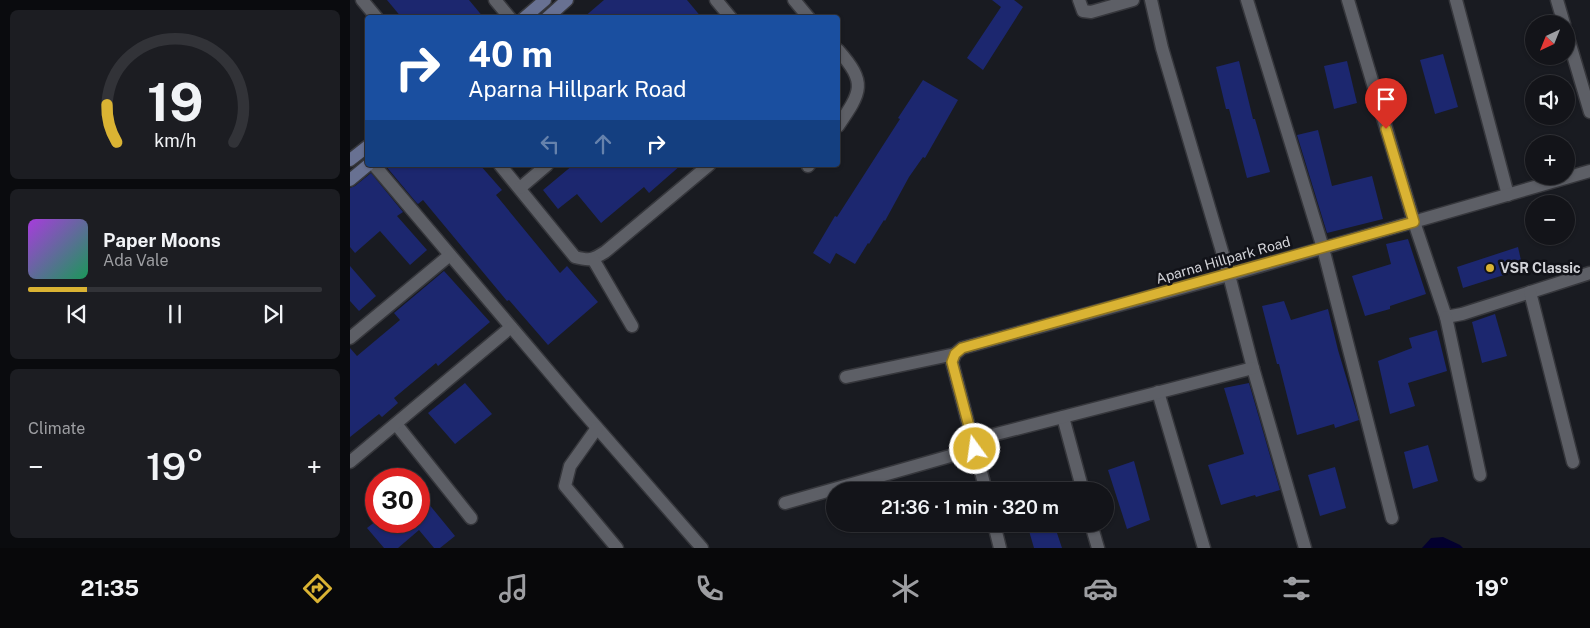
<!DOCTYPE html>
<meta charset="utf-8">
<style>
:root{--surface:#131419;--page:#1c1d22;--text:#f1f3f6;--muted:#9d9ea2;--line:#323338;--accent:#dab333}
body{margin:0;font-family:"Public Sans",sans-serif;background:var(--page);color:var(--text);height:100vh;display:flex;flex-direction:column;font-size:19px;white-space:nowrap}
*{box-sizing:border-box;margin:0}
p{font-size:16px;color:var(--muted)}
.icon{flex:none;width:28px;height:28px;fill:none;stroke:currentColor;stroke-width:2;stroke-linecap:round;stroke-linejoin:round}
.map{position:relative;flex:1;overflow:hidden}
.panel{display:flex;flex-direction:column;gap:10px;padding:10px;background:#0a0b0e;width:350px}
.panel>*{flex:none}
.top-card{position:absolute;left:15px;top:15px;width:475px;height:152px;border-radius:5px;box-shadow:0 1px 4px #0004,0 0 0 1px var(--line);background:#1a4fa0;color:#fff;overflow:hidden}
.needle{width:32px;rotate:223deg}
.tools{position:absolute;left:1175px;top:15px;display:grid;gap:10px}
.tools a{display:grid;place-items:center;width:50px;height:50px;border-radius:50%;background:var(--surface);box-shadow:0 1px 4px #0004,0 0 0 1px var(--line);font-size:25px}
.speed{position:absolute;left:15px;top:468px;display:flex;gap:10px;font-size:25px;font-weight:700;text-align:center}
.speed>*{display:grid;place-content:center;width:65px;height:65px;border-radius:50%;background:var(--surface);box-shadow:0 1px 4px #0004,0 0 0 1px var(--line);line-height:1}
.speed .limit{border:8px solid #d22;background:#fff;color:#111}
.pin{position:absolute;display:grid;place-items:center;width:42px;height:42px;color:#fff;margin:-51px -21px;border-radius:50% 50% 50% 0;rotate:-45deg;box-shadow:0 0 5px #0007}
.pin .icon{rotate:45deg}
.me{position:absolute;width:55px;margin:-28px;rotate:346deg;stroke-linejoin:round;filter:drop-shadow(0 0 4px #0008)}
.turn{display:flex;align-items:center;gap:18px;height:105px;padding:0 20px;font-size:22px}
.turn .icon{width:65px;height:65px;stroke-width:2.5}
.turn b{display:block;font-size:35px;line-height:42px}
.lanes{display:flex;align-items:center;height:48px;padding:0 20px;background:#0003;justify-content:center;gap:25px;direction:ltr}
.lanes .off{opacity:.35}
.big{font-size:38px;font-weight:600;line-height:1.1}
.panel .widget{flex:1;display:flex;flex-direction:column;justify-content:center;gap:8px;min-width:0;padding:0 18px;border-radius:8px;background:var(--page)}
.panel .dial{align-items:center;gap:0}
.dial svg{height:130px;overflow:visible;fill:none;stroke:var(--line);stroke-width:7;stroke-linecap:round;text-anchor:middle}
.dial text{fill:var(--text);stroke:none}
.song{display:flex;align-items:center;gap:15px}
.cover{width:60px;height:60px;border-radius:8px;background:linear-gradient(135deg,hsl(280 70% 55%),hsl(150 70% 35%))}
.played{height:5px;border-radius:2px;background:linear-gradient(90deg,var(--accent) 20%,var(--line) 20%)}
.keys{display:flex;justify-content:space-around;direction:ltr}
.heat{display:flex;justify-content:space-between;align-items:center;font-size:28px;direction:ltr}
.trip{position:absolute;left:476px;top:482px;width:288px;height:50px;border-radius:25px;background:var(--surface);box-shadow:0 1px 4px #0004,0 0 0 1px var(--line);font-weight:600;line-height:50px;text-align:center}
.menu{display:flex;height:80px;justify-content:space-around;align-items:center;background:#08080a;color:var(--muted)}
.menu .icon{width:35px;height:35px}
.menu .selected{color:var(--accent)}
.menu b{font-size:22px;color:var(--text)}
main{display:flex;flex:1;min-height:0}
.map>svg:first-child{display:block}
</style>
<main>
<section class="panel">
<div class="widget dial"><svg viewBox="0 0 100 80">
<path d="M14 69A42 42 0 1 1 86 69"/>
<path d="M14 69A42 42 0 0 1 8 46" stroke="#dab333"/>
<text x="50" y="56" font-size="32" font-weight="700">19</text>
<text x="50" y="72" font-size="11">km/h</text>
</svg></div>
<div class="widget">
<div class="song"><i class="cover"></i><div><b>Paper Moons</b><p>Ada Vale</p></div></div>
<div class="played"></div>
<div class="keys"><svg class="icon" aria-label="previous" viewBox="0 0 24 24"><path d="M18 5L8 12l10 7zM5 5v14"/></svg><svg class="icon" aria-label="pause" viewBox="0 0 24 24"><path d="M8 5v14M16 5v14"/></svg><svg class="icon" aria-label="next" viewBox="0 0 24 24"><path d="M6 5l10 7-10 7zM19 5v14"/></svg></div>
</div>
<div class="widget"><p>Climate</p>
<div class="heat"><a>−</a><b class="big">19°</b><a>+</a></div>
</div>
</section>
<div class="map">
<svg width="1240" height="548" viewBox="0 0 1240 548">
<rect width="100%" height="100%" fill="#191b21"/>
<path fill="#03002e" d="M1093,537L1110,545L1113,548H1072L1081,538Z"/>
<g fill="#1c276f">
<path d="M37,0H119L134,18H52Z"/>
<path d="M254,0H337L352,18H233Z"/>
<path d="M642,0H664L673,7L633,70L617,58L651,7Z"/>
<path d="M1093,54L1108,107L1085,114L1070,60Z"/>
<path d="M889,61L903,119H905L920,172L897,178L879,109H876L866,67Z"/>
<path d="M997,61L1007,103L984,109L974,66Z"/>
<path d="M573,80L608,100L575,158L573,157L559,177L535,221L534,220L519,244L518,243L505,264L486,253L480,264L463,253L485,216L487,217L530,150L550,119L548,118Z"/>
<path d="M968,130L982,186L1022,176L1033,219L977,233L947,135Z"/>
<path d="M35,165H130L152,190L146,195L210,273L217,266L248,302L198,345L159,300L157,301L73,200L68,204L65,201Z"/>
<path d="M223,165H331L299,193L294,187L251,223L227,194L208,209L193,190Z"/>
<path d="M21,173L53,212L47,216L77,250L60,265L30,231L5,253L0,247V188L5,186Z"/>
<path d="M1058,239L1076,294L1040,306V309L1015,316L1002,276L1041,264L1036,244Z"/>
<path d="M1168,247L1173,269L1113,288L1107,267Z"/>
<path d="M0,266L26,296L9,311L0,301Z"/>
<path d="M94,271L140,322L88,366L86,363L44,398L48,403L32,417L29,414L0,437V348L7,356L50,320L44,313Z"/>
<path d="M934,301L941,320L978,309L988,350L1009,420L985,428L984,424L947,435L929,364H927L912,306Z"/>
<path d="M1145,314L1157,356L1132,363L1122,322Z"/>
<path d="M1087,330L1097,371L1058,383L1065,406L1040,414L1028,361L1062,348L1059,338Z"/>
<path d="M115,383L142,414L105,444L78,413Z"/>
<path d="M899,383L930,490L906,497L905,495L871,505L858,465L894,454L874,388Z"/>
<path d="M1078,445L1088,481L1063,489L1054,452Z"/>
<path d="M784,461L800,520L777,529L758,470Z"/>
<path d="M985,467L996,508L970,516L958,475Z"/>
<path d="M69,492L105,536L90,548H84L69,530L48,548H34L17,528L26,521H69Z"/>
<path d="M677,524H704L712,548H684Z"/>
</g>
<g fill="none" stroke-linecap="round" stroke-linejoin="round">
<defs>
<g id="street">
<path d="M12,0L27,18"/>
<path d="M145,0L160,18"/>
<path d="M366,0L381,18"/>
<path d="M444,0L459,18"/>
<path d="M729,0L733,11L741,12L783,0"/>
<path d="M801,0L812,48L879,275L903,368L955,548"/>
<path d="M897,0L973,248L1042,518"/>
<path d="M998,0L1064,222L1096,317L1112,314L1240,273"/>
<path d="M1106,0L1158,195"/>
<path d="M1207,0L1214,24"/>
<path d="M1216,31L1240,112"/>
<path d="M488,50C517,83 512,91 488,126"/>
<path d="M24,165L229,407L352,548"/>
<path d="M150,165L225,257C240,261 242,260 255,252L359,165"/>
<path d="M458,166L459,165"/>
<path d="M170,188L197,165"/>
<path d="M243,259L282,326"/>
<path d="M1180,292L1223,462"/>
<path d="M1096,317L1130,475"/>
<path d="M0,338L100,255"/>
<path d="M496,377L605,354"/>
<path d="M808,392L854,548"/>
<path d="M713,417L733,491"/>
<path d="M46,424L121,518"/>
<path d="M247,428L220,466L215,486L267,548"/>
<path d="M623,440L903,368"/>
<path d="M0,462L161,327"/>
<path d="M636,491L602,362L605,354L612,348L879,275L1240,171"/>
<path d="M435,503L625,449"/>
<path d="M644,524L650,548"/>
<path d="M741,524L748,548"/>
</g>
<g id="secondary">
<path d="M174,18L195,0"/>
<path d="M197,18L217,0"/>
<path d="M0,160L18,146"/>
<path d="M0,180L18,165"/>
</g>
</defs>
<use href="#street" stroke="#36373c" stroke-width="15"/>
<use href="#secondary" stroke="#36373c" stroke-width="15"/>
<use href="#street" stroke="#5d5f66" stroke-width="12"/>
<use href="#secondary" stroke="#687192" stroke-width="12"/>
</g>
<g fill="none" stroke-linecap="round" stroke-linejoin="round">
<defs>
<path id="route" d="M625,449L602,362L605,354L612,348L1064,222L1036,129"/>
</defs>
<use href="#route" stroke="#8e7421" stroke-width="12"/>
<use href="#route" stroke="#dab333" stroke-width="9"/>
</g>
<circle fill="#dab333" stroke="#111218" stroke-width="2" cx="1140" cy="268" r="5"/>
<g text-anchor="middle" stroke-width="5" stroke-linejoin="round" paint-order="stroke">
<g font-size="14" fill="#d2d3d8" stroke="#111218">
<text transform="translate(873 260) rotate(-16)" y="5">Aparna Hillpark Road</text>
</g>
<g font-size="14" font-weight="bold" fill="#d2d3d8" stroke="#111218" text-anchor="start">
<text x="1150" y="273">VSR Classic</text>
</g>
</g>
</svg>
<div class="tools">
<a><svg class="needle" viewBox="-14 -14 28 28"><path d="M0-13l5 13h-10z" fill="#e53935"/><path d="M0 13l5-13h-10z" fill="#9d9ea2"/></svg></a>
<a><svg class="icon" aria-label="sound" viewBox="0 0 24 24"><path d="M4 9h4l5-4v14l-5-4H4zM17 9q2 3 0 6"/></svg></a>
<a>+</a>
<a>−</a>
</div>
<div class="speed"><div class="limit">30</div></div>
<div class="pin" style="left:1036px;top:129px;background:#d93025"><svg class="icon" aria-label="arrive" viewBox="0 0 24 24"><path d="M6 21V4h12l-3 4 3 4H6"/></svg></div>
<svg class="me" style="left:625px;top:449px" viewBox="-20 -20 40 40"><circle r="17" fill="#dab333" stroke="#fff" stroke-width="3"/><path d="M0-11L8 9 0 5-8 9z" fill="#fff"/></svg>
<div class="trip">21:36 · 1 min · 320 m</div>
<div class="top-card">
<div class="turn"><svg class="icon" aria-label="right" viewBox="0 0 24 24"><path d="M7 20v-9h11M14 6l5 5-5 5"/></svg><div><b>40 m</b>Aparna Hillpark Road</div></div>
<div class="lanes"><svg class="icon off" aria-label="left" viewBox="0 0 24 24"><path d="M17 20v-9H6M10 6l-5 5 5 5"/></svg><svg class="icon off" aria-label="ahead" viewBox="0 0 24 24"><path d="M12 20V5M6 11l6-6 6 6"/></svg><svg class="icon" aria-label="right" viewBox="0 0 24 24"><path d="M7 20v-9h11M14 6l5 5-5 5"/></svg></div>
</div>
</div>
</main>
<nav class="menu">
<b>21:35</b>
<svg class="icon selected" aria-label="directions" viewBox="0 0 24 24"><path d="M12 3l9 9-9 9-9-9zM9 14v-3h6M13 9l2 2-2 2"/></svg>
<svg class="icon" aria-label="music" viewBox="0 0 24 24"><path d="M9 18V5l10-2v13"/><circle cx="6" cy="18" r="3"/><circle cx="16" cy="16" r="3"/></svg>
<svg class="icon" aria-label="phone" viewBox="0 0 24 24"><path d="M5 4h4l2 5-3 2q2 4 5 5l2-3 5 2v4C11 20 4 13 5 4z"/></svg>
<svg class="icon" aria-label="climate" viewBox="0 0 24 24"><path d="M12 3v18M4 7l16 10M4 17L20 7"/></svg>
<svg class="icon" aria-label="car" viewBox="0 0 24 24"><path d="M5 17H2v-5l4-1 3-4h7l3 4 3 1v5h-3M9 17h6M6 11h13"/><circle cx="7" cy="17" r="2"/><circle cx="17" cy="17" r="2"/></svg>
<svg class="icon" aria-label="filters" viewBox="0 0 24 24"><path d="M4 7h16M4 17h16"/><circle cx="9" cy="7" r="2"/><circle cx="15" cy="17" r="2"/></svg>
<b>19°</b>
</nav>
